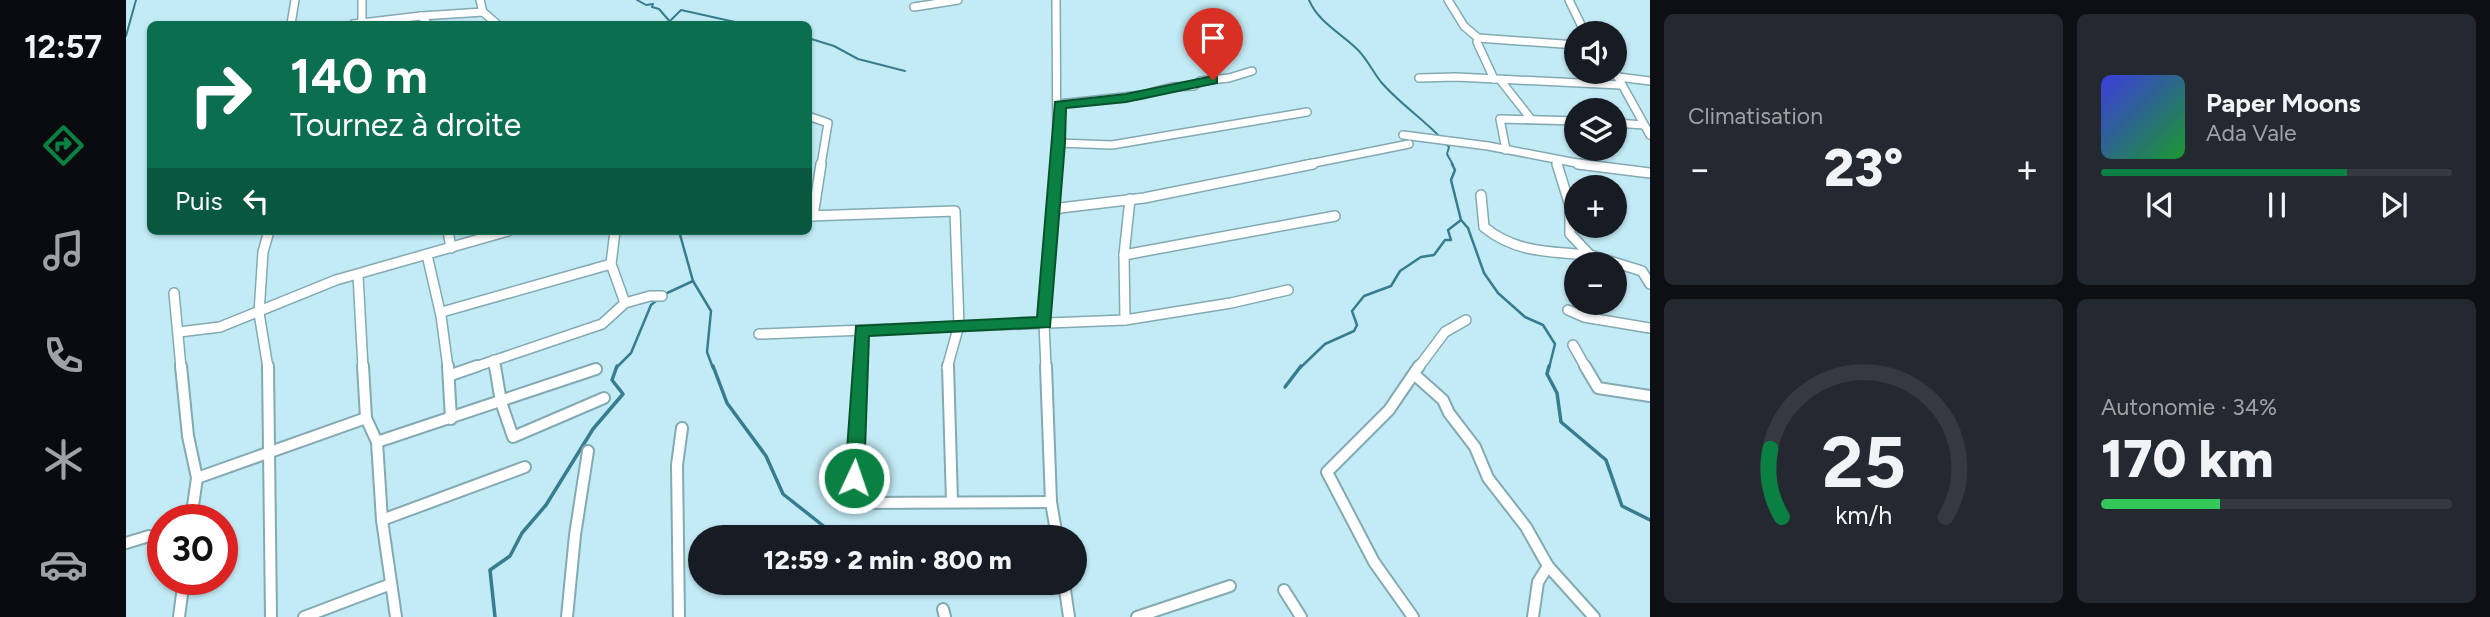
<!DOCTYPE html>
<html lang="fr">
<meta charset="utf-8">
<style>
:root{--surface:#171b24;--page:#242831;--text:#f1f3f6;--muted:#9ea1a6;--line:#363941;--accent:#0b8043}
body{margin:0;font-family:Figtree,sans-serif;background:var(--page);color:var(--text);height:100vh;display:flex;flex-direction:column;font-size:26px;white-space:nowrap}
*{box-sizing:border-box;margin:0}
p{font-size:23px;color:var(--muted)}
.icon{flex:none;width:38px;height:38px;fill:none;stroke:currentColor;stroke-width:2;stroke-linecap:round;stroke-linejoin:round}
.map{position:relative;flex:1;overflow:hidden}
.details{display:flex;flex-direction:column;gap:14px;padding:14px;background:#0d0f14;width:840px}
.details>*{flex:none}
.top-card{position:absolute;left:21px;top:21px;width:665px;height:214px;border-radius:10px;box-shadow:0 2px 5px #0004;background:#0b6e4f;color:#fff;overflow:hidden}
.tools{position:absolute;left:1438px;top:21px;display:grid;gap:14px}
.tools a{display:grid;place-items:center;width:63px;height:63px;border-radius:50%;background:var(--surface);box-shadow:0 2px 5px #0004;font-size:35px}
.speed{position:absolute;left:21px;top:504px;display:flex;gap:14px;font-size:35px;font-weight:700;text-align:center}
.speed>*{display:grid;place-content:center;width:91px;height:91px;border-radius:50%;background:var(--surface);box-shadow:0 2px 5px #0004;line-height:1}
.speed .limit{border:10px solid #d22;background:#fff;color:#111}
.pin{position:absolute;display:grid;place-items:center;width:60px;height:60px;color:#fff;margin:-72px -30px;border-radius:50% 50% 50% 0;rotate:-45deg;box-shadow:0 0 7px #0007}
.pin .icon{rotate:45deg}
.me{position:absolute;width:77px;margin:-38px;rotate:3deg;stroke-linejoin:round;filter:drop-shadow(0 0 5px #0008)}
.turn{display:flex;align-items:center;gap:24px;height:147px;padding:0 28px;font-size:32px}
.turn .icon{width:91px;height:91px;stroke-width:2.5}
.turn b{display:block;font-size:49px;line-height:60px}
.then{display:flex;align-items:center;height:66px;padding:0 28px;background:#0003;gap:14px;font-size:26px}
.big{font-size:52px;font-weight:800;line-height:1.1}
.details .tile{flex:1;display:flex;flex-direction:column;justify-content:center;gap:10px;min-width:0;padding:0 24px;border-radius:10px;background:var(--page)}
.details .dial{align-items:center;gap:0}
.dial svg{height:182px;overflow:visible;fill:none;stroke:var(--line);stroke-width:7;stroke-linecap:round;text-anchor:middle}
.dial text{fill:var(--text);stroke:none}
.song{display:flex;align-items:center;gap:21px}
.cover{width:84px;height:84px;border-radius:10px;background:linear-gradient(135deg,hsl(240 70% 55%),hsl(130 70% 35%))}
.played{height:7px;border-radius:4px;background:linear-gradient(90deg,var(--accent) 70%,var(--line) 70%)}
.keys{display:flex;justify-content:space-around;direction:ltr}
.heat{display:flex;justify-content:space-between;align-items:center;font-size:38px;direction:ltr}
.charge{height:10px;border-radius:5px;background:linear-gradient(90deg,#34c759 34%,var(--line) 0)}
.details .tiles{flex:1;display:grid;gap:14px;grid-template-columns:repeat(2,1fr)}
.trip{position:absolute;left:562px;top:525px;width:399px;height:70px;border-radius:35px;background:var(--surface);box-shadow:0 2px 5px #0004;font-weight:800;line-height:70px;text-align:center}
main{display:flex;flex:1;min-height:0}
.dock{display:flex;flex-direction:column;width:126px;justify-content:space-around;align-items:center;background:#090b0e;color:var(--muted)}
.dock .icon{width:49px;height:49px}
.dock .selected{color:var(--accent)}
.dock b{font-size:32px;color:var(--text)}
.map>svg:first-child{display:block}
</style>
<main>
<nav class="dock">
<b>12:57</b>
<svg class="icon selected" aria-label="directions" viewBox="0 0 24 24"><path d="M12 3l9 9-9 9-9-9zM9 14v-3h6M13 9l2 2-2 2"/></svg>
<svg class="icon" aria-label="music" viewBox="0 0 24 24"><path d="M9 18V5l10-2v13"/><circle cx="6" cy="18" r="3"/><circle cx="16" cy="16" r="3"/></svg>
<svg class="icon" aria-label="phone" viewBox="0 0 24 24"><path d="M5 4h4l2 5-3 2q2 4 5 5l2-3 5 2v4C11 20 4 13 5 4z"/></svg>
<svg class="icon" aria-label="climate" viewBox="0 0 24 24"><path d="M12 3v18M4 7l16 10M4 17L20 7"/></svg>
<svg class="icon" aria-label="car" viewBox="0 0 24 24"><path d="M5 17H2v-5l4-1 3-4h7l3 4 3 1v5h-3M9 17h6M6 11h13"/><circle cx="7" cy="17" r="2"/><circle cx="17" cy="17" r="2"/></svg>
</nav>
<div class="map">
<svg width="1524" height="617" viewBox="0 0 1524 617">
<rect width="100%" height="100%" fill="#c3ebf6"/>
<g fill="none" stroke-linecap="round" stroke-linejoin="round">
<g stroke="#377d8d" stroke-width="2">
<path d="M511,0L520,5L527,4L526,7L533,9L546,24"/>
<path d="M1183,0C1193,23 1215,33 1232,50C1241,59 1247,72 1255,82C1273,103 1296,118 1315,138"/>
<path d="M545,20L555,10L618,24"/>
<path d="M0,36L10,0"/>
<path d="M682,38L708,46L732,59L779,71"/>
<path d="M1319,143L1323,147L1321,154L1327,165"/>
</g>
<g stroke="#377d8d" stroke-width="2.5">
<path d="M1326,164L1329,170L1325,180L1335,220L1342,228L1358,273L1372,293L1399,317L1417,325L1429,344L1423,368"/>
<path d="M553,231L567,281L585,311L581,352L587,368"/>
<path d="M539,294L567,281"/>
<path d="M490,368L505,353L525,305L531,300"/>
<path d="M1174,368L1199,344L1228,331L1231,325L1226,311L1238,296L1265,286L1274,271L1295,257L1308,255L1319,240H1325L1322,230L1335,220"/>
</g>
<g stroke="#377d8d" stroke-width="3.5">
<path d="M587,366L601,403L640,456L657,494L700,528L707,537"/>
<path d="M1423,366L1421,374L1431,393L1435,422L1480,460L1496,506L1524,520"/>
<path d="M1159,387L1175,366"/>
<path d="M775,583L784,590"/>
<path d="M369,617L364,570L384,556L396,533L420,505L467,429L497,394L486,380L491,366"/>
</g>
<defs>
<g id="minor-far2">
<path d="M236,0V23"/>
<path d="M354,0L357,12L371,24"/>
<path d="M930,0L931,165"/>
<path d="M1322,0L1338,26L1352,38L1451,45"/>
<path d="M1443,0L1459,33"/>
<path d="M788,7L832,0"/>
<path d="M295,16L357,12"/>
<path d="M165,24L169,0"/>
<path d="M227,24L295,16L302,24"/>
<path d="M1352,38L1351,42L1368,79"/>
<path d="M1489,72L1524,135"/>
<path d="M1492,77L1524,81"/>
<path d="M1293,78L1330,77L1495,85"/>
<path d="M1375,81L1405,119"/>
<path d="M933,104L1016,95L1046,87L1068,86L1074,81L1103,78L1126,71"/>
<path d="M682,116L702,123L695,165"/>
<path d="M1489,123L1518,125"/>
<path d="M1277,135L1362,146L1461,165"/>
<path d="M933,143L986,145L1181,112"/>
<path d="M1380,150L1374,119L1451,121"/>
<path d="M1430,160L1432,165"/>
<path d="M1178,165L1283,144"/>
</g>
<g id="minor-far1">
<path d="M1431,164L1444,206V234L1464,255L1516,271L1524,284"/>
<path d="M1452,164L1524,173"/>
<path d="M1355,195L1358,227C1389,253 1426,252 1464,255"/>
<path d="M928,212L934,208L1018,198L1187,164"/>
<path d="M682,216L829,211L833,325L821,368"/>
<path d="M687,216L695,164"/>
<path d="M322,231L325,248"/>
<path d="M489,231L485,264L499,303"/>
<path d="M301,255L315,316L322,368"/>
<path d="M998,255L1209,216"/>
<path d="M232,275L237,368"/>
<path d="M48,293L55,368"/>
<path d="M1442,310L1458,317L1524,328"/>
<path d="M316,312L485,264"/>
<path d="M999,320L998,255L1004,199"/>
<path d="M53,332L94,327L210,280L382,231"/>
<path d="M633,334L999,320L1105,303L1162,290"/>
<path d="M1447,345L1460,368"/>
<path d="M368,360L369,368"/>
<path d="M142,368L133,313L137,252L143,231"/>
<path d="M346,368L476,324L499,303L524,296H536"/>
<path d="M734,368L736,330"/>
<path d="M920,368L918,323L931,164"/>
<path d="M1292,368L1319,332L1340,320"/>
</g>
<g id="minor">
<path d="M55,366L62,436L71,478L65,520"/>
<path d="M142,366L145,617"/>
<path d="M237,366L240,418L251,442L256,520L270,617"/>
<path d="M322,366L325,419"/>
<path d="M369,366L375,402L387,437L478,398"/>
<path d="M734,366L727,503L925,502"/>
<path d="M822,366L826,502"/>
<path d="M920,366L925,502L931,537"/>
<path d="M1459,366L1472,388L1524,396"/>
<path d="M325,375L351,366"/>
<path d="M1289,375L1317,400L1323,413L1349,447L1362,478L1400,527L1422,566L1468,617"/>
<path d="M251,442L470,369"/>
<path d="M71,478L240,418"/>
<path d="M256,520L399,467"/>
<path d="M0,543L23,536L37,546"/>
<path d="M938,583L943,617"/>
<path d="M1158,590L1175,617"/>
<path d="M817,609L819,617"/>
<path d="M53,617L58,579"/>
<path d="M178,617L265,584"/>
<path d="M441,617L449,535L462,451"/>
<path d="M553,617L551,465L556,428"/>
<path d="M1011,617L1104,586"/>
<path d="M1287,617L1248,562L1201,472L1263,410L1293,366"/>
<path d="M1407,617L1412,582L1422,566"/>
</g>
</defs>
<use href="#minor-far2" stroke="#83a9b3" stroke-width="10"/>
<use href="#minor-far1" stroke="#83a9b3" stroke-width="12"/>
<use href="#minor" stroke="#83a9b3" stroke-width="14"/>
<use href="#minor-far2" stroke="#fff" stroke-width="7"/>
<use href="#minor-far1" stroke="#fff" stroke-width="9"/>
<use href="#minor" stroke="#fff" stroke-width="10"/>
</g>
<path fill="#0b8043" stroke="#07532c" stroke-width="2" d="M1087,76L1091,77V83L1000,102L940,108L939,143L924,327L743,336L738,478L735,484L728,487L722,484L719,478L730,326L911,317L929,102L1000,94Z"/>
</svg>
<div class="tools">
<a><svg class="icon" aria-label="sound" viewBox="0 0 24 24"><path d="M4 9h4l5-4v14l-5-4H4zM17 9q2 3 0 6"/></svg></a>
<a><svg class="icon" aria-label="layers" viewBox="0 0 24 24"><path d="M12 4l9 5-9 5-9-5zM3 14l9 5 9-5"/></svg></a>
<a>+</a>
<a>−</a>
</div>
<div class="speed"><div class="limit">30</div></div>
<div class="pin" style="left:1087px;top:80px;background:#d93025"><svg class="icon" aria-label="arrive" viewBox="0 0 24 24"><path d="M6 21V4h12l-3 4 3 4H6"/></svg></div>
<svg class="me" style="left:728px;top:478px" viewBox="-20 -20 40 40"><circle r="17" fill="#0b8043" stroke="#fff" stroke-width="3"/><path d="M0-11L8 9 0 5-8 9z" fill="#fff"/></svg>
<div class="trip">12:59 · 2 min · 800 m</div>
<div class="top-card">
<div class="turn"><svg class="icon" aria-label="right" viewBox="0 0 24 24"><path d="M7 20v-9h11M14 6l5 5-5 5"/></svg><div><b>140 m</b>Tournez à droite</div></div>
<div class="then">Puis<svg class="icon" aria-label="left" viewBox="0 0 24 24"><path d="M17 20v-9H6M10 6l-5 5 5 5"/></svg></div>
</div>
</div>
<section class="details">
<div class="tiles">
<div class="tile"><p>Climatisation</p>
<div class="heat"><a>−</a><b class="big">23°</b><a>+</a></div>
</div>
<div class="tile">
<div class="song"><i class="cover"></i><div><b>Paper Moons</b><p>Ada Vale</p></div></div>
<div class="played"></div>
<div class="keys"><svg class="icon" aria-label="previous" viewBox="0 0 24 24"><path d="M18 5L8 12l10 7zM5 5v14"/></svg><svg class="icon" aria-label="pause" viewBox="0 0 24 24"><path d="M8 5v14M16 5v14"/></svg><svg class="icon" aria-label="next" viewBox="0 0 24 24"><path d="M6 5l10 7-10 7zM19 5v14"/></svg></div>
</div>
<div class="tile dial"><svg viewBox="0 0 100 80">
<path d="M14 69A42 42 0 1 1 86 69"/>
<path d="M14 69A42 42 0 0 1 9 39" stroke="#0b8043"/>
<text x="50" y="56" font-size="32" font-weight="700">25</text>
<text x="50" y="72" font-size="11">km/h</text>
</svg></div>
<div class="tile"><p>Autonomie · 34%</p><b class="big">170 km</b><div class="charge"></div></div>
</div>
</section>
</main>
